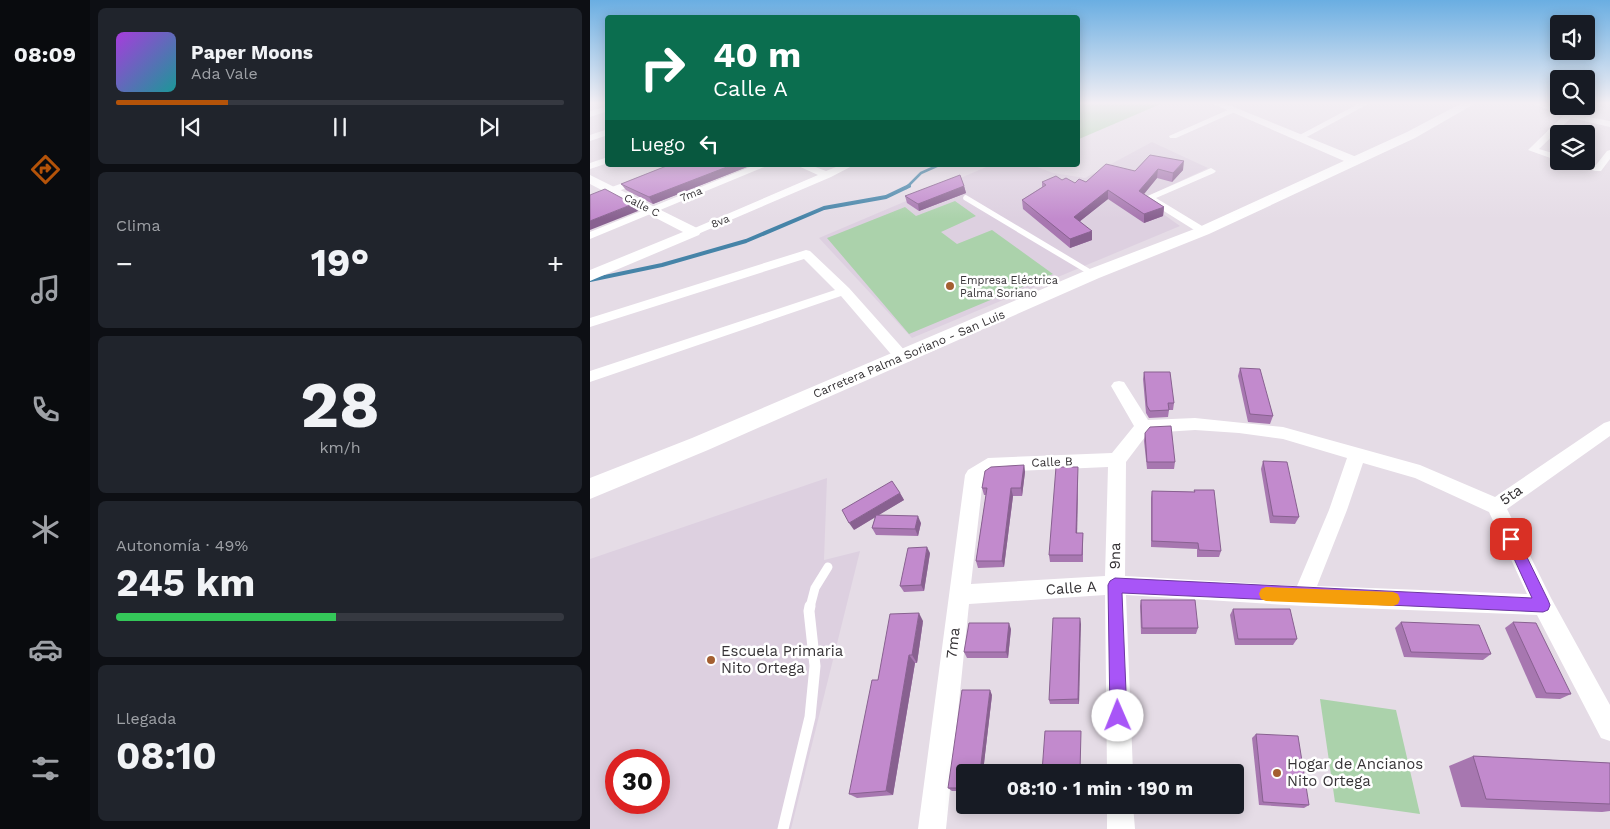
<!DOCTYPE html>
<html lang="es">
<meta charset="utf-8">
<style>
:root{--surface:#171b24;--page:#20242c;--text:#f1f3f6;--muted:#9ea1a6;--line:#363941;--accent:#b45309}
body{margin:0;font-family:"Work Sans",sans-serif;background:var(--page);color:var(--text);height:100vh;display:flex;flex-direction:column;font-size:19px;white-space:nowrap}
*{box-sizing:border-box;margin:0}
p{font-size:16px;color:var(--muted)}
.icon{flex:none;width:28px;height:28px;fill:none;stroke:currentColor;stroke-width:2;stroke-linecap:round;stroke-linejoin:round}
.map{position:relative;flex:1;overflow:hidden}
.side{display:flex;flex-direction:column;gap:8px;padding:8px;background:#0d0f14;width:500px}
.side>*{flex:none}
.banner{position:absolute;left:15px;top:15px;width:475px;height:152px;border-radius:5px;box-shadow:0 2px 12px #0003;background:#0b6e4f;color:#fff;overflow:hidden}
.buttons{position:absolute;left:960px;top:15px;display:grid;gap:10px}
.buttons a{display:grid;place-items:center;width:45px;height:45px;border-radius:5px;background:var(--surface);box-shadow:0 2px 12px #0003;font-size:25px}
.speed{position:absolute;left:15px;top:749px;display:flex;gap:10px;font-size:25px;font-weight:700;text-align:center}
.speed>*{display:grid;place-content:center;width:65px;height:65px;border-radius:50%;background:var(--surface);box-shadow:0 2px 12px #0003;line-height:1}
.speed .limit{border:8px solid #d22;background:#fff;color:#111}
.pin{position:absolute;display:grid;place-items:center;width:42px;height:42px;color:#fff;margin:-21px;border-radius:10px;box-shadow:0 2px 8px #0006}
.me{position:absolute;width:55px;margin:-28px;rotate:359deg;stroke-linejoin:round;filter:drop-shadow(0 0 4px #0008)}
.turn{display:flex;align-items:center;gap:18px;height:105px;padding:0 25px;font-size:22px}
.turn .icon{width:65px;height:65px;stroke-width:2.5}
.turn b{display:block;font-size:35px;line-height:42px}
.then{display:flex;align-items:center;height:48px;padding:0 25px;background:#0003;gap:10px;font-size:19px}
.big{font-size:38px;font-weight:700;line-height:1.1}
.side .widget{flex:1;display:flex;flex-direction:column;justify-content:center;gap:8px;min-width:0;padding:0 18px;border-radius:8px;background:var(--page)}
.side .dial{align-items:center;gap:0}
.dial b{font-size:65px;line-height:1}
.song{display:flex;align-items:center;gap:15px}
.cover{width:60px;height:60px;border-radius:8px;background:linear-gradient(135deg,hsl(280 70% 55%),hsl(180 70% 35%))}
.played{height:5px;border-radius:2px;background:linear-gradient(90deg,var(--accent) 25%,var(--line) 25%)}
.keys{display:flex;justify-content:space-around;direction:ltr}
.heat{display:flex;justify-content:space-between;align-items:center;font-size:28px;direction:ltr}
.charge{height:8px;border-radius:4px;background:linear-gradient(90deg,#34c759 49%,var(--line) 0)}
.trip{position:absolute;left:366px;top:764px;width:288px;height:50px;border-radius:5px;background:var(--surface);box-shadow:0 2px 12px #0003;font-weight:700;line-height:50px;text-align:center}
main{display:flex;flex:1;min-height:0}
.menu{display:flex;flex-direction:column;width:90px;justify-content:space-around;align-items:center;background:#090b0e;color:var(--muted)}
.menu .icon{width:35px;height:35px}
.menu .selected{color:var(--accent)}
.menu b{font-size:22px;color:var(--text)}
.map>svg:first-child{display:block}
</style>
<main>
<nav class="menu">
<b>08:09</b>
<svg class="icon selected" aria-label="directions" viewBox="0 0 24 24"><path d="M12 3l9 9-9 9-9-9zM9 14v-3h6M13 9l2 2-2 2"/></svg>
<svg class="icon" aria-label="music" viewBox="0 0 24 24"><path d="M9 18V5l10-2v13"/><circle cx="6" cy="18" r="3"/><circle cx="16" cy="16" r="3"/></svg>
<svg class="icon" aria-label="phone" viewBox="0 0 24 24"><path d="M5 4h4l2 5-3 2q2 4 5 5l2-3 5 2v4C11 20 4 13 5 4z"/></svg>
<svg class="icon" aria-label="climate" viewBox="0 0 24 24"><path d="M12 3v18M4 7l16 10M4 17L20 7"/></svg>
<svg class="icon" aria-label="car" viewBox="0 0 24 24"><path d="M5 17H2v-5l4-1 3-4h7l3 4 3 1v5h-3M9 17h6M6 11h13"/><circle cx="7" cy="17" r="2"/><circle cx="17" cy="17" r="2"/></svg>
<svg class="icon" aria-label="filters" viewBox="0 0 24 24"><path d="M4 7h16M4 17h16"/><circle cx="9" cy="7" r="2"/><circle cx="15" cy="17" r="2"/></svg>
</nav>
<section class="side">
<div class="widget">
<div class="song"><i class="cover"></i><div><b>Paper Moons</b><p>Ada Vale</p></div></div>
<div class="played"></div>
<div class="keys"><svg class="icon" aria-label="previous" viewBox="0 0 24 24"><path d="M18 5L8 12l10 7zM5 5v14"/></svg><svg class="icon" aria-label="pause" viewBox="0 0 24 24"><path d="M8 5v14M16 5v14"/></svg><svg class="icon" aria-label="next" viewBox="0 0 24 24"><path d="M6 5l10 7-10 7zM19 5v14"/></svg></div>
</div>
<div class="widget"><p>Clima</p>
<div class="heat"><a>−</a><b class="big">19°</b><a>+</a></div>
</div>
<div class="widget dial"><b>28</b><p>km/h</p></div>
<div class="widget"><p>Autonomía · 49%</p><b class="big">245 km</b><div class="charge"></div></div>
<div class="widget"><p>Llegada</p><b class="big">08:10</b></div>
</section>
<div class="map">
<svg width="1020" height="829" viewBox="0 0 1020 829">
<rect width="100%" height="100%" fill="#e5dce6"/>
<g fill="#ddd0e0" fill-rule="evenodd">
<path d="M562,142L618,168L552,199L590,226L322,338L229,238L401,165H442L463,173L495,178Z"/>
<path d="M237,478L234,560L270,551L201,829H0V559ZM26,760H69V802H26Z"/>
</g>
<g fill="#abd2ab">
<path d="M488,103H573L489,139Z"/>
<path d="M365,201L386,216L351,232L367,244L402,230L463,274L319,334L237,238L315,207L326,216Z"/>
<path d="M730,699L806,710L830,814L745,802Z"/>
</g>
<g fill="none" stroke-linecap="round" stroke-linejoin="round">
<path stroke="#4684a8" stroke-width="2.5" d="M316,188L331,173L349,165"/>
<path stroke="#4684a8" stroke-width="4" d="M0,280L72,265L156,241L234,208L296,197L319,186"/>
<path stroke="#fff" stroke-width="5.5" d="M376,198L503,274"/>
<path stroke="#fff" stroke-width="9" d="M220,607L225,588L238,567"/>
<path stroke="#fff" stroke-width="11" d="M193,829L220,717L225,666L219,611L220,606"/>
<g fill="#fff" fill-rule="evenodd">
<path d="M770,103H780L711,140L708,141L704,138Z"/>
<path d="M941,103H953L993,116L1020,121V127L981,118L949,149L969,155V161L966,160L938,150L974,115Z"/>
<path d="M18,106V111L0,117V111Z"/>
<path d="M640,109L647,111L586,138H580L579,136Z"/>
<path d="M18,129V135L0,141V135Z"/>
<path d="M1020,150V159L1011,171H1005L976,161H992L1006,165L1017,151Z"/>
<path d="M18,157V163L0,169V163Z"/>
<path d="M82,165H96L0,202V195Z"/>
<path d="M165,165H179L0,239V232Z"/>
<path d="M206,165H220L236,171L251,165H264L241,177L108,234H100L98,232L100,230L228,175Z"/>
<path d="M621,168L626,171L624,173L566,198L617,229L619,231L617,233H609L553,198Z"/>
<path d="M216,250L220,251L259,288L316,352L318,356L316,360H306L251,296L0,382V371L245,290L214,259L0,327V318Z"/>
<path d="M529,381L534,382L558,420L605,418L693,427L830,465L905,497L1014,423L1020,421V436L917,509L961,598L1020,705V741L1011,738L947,615L713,606L536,595L543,772H517L515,595L379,604L356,829H328L375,475L378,470L398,458L522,453L544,426L521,386L524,382ZM605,430L649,433L693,439L757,458L739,510L707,586L535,576L536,462L558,433ZM773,463L825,478L899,512L937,594L727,586L757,510ZM518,467L515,576L381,584L393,479L402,472Z"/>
<path d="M517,805H543L545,829H517Z"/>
</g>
<g fill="#fff" fill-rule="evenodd">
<path d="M621,103H634L769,158L771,161L765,165L761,164Z"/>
<path d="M0,175L109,229L111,232L109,235L0,281V270L93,232L0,184Z"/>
</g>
<path fill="#fff" fill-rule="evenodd" d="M872,103H886L825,138L619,234L509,278L118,450L0,499V478L102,438L497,270L607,228L817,132Z"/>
</g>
<g fill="#a777b0">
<path d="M560,155L593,170L582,182L567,178L554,194L574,207L573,216L554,223L518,199L490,221L502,240L480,248L433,209L432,200L452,187V182L472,180L485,183L496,182L545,171Z"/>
<path d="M79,165H162L63,204L36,190L31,184Z"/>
<path d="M374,186L376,193L329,211L317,203L315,196Z"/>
<path d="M650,368L683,416L680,424L658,422L648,376Z"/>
<path d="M554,372L584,403L583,410H579L578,417L559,418L556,413L553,379Z"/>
<path d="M555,433L585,462L584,469H557L554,441Z"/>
<path d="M673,461L709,517L705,524L680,523L671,469Z"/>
<path d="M434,465L435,472L432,496H423L414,567L388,568L386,561L396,495H394L392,488Z"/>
<path d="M488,474L487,533H493V562H460L459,555Z"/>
<path d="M604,490L631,551L629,557H607V549L561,547V498L562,491L604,492Z"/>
<path d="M310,493L314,500L288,515L331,523L328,536L286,535L282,528L285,517L264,530Z"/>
<path d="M340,553L334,591L314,592L310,586Z"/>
<path d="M551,600L608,628L606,634H551L550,606Z"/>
<path d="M643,609L707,639L703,645H645L640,615Z"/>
<path d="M490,618L489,704H460L459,700Z"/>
<path d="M333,621L327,663H325L303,795L267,798L259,794Z"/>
<path d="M811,622L901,654L893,660L814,657L805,628Z"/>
<path d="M923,622L981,694L970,699L946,698L915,628Z"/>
<path d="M421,629L418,658H377L374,652Z"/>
<path d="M402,695L393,772H375V791H362L358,788Z"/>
<path d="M666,734L719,805L714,808L669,805L662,738Z"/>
<path d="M883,756L1020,763V811L1012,812L871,807L859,766Z"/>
</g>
<g fill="#886190">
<path d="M594,161L593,170L582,182L583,173Z"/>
<path d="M142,165H162L63,204L59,197Z"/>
<path d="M568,169L567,178L549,200V191Z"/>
<path d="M374,186L376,193L329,211L328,204Z"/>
<path d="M518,190V199L484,226V217Z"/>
<path d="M43,204L48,211L0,230V221Z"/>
<path d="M574,207L573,216L554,223V214Z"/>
<path d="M502,231V240L480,248V239Z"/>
<path d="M434,465L435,472L432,496L431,488Z"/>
<path d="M488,467V474L487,540L486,533Z"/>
<path d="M421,488L423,496L414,567L412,561Z"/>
<path d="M310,493L314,500L264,530L259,523Z"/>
<path d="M328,516L331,523L328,536L325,529Z"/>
<path d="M337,547L340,553L334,591L331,585Z"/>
<path d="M329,613L333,621L327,663L322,655Z"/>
<path d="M490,618L491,624L489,704L488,699Z"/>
<path d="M419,623L421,629L418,658L416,652Z"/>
<path d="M319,655L325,663L303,795L296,791Z"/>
<path d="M400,690L402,695L393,772H390Z"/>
</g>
<g fill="#c28acd" stroke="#886190">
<path d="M560,155L594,161L583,173L568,169L549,191L574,207L554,214L518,190L484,217L502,231L480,239L432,200L456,185L452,182L466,176L472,180L476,178L485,183L489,179L496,182L516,164L545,171Z"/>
<path d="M79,165H142L59,197L31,184Z"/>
<path d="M370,175L374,186L328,204L315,196Z"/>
<path d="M15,189L43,204L0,221V195Z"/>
<path d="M650,368L670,369L683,416L660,414Z"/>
<path d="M554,372H580L584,403H578L579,410L560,411L557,406Z"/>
<path d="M581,426L585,462H557L555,433L560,427Z"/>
<path d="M673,461L697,462L709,517L683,516Z"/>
<path d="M434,465L431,488H421L412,561H386L397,488H392L395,471L401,467Z"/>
<path d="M466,467H488L486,533H493L492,555H459Z"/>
<path d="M302,481L310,493L259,523L252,510Z"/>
<path d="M604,490H624L631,551L609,550L608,543L562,541V491L605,492Z"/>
<path d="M286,515L328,516L325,529L282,528Z"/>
<path d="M337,547L331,585L310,586L318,548Z"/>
<path d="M551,600H605L608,628H552Z"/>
<path d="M643,609H700L707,639H648Z"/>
<path d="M329,613L322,655H319L296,791L259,794L282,680H288L300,614Z"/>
<path d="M463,618H490L488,699L459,700Z"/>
<path d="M811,622L889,625L901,654L821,652Z"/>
<path d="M923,622L946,623L981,694L956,693Z"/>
<path d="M379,623H419L416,652H374Z"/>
<path d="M372,690H400L390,772H375V788H358Z"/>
<path d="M455,731H491L490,772H452Z"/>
<path d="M666,734L708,736L719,805L673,802Z"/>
<path d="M883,756L1020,763V804L896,799Z"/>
</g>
<linearGradient id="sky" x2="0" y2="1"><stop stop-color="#6aaee2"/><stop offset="0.47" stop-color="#f3eff4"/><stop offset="1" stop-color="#f3eff4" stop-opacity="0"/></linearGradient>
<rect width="1020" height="219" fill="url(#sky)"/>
<path fill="#a855f7" stroke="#6d37a1" d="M921,533L926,535L958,600L960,605L958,610L953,612L532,593L537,716L534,722L528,725L522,722L520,716L518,585L520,581L525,578L942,598L915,539L917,535Z"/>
<path fill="#f59e0b" d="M676,587L803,592L808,594L810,599L808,604L803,606L676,601L671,599L669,594L671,589Z"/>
<g fill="#a45f31" stroke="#fff" stroke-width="2">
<circle cx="360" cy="286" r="5"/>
<circle cx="121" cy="660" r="5"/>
<circle cx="687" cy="773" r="5"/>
</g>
<g text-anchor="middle" stroke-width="5" stroke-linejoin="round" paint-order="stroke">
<g font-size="11" fill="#363336" stroke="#fff">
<text transform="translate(101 194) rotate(-22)" y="4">7ma</text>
<text transform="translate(52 205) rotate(27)" y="4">Calle C</text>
<text transform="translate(130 221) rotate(-23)" y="4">8va</text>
</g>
<g font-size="11" fill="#363336" stroke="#fff" text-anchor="start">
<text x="370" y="284">Empresa Eléctrica<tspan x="370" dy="13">Palma Soriano</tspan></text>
</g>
<g font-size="12" fill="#363336" stroke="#fff">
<text transform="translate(319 354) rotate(-23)" y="4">Carretera Palma Soriano - San Luis</text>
<text transform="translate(462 462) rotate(-2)" y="4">Calle B</text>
</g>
<g font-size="15" fill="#363336" stroke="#fff">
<text transform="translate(921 495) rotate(-35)" y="5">5ta</text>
<text transform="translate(525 556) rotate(-89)" y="5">9na</text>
<text transform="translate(481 588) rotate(-4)" y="5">Calle A</text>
<text transform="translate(363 643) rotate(-84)" y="5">7ma</text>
</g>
<g font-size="15" fill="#363336" stroke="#fff" text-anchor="start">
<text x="131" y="656">Escuela Primaria<tspan x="131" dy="17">Nito Ortega</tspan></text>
<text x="697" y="769">Hogar de Ancianos<tspan x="697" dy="17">Nito Ortega</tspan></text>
</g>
</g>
</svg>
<div class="buttons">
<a><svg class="icon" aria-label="sound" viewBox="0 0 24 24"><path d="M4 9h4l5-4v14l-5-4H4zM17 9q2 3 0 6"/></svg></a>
<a><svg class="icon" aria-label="search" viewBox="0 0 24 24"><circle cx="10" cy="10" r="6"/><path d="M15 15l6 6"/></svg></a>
<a><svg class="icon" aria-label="layers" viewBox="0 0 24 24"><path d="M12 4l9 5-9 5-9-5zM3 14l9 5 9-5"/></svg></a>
</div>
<div class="speed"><div class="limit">30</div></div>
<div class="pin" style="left:921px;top:539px;background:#d93025"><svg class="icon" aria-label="arrive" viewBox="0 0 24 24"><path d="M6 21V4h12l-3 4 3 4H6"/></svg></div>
<svg class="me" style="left:528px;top:716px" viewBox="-20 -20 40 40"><circle r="19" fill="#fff"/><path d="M0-13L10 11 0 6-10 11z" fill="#a855f7"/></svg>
<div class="trip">08:10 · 1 min · 190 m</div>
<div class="banner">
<div class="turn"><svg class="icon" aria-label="right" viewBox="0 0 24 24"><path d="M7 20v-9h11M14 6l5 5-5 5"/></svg><div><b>40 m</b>Calle A</div></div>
<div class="then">Luego<svg class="icon" aria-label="left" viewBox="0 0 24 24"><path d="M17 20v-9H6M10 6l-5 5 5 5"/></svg></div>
</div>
</div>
</main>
